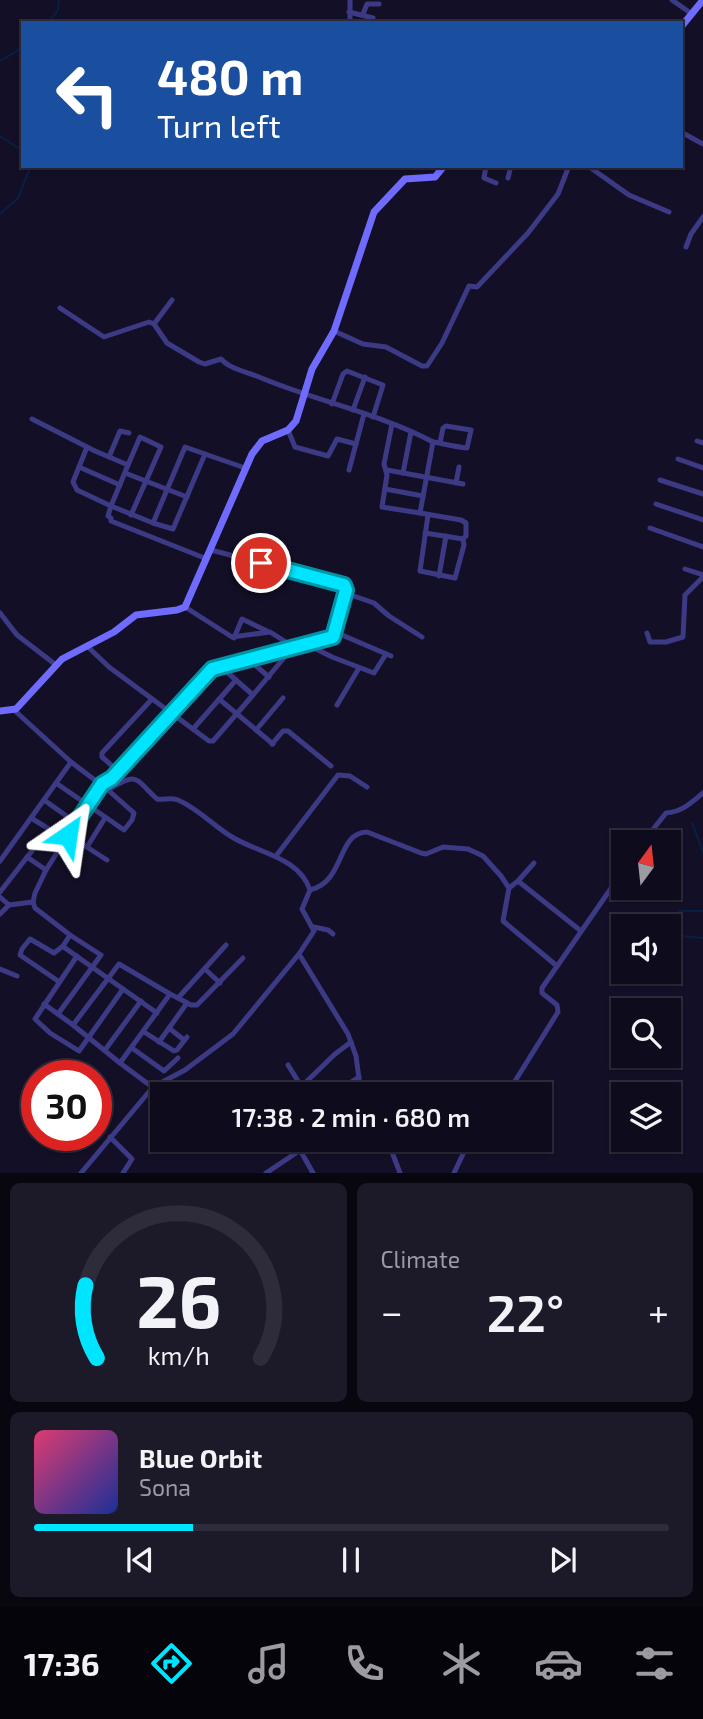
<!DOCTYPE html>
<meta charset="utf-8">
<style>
:root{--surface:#0e0b1c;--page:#1c1929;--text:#f1f3f6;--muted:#9b9ba3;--line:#2e2b3b;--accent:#00e5ff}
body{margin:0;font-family:"Exo 2",sans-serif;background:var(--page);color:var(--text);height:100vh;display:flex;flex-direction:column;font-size:26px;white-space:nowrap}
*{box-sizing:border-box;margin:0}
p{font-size:23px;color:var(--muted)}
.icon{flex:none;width:38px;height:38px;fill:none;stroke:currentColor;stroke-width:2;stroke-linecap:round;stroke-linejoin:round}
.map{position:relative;height:1173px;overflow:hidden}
.sheet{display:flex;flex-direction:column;gap:10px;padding:10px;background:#08060f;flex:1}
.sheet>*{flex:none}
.top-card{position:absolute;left:21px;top:21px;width:662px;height:147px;border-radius:0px;box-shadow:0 2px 5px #0004,0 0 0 2px var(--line);background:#1a4fa0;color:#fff;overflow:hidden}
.needle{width:46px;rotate:15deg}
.controls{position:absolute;left:611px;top:830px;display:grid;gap:14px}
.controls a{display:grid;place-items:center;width:70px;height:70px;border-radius:0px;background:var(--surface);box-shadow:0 2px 5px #0004,0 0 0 2px var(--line);font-size:35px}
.speed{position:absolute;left:21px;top:1060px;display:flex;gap:14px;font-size:35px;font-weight:700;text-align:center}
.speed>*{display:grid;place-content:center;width:91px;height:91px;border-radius:50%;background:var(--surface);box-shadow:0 2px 5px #0004,0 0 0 2px var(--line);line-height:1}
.speed .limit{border:10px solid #d22;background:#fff;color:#111}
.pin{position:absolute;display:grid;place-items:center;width:60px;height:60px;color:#fff;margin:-30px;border:4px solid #fff;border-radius:50%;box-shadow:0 2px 7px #0007}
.me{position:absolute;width:77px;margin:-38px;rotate:32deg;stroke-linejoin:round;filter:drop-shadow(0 0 5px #0008)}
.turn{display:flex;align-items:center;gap:24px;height:147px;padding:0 21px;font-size:32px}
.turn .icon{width:91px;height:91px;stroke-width:2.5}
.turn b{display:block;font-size:49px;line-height:60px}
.big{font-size:52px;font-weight:600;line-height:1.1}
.sheet .widget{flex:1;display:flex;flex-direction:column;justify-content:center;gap:10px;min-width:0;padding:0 24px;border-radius:10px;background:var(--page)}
.sheet .dial{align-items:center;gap:0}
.dial svg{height:182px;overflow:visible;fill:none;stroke:var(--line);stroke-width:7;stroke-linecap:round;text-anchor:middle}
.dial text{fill:var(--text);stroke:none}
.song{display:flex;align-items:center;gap:21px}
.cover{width:84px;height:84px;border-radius:10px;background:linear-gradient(135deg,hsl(340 70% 55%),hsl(230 70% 35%))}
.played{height:7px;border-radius:4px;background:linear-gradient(90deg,var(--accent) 25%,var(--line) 25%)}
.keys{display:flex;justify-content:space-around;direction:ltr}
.heat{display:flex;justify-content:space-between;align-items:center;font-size:38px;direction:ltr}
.sheet .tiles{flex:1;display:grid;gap:10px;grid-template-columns:1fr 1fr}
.widget:last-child{grid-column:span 2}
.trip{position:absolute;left:150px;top:1082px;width:402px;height:70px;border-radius:0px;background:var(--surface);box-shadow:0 2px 5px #0004,0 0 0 2px var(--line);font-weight:600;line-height:70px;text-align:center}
.tab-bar{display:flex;height:112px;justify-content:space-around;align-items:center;background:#06040b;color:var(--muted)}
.tab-bar .icon{width:49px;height:49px}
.tab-bar .on{color:var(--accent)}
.tab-bar b{font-size:32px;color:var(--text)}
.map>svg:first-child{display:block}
</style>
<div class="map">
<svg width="703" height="1173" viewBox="0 0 703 1173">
<rect width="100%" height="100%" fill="#130f26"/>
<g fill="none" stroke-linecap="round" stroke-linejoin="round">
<g stroke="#0a1f44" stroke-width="2">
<path d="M48,23L58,10L59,0"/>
<path d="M0,61L17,51L23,44"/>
<path d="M0,136L23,151"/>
<path d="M0,214L18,198L31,166"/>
<path d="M692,823L703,852"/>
<path d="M703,911H680L673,920L681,936L703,938"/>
</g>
<g stroke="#3d3a85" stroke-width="5">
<path d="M350,0V23"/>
<path d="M672,0L692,14"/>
<path d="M349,12L373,18"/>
<path d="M363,14L367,4H379"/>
<path d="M681,132L703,144"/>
<path d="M486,166L484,178L496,183"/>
<path d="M588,166L629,195L669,212"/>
<path d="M508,178L511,166"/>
<path d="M686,247L691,234L703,217"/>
<path d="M60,308L104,337L149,322L154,324L167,343L199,362L205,364L221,359C230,369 247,372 259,377C316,401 378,413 433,442L420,513L461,520L466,523V536L463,539L464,545L455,578L420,571L428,515"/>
<path d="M154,324L172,300"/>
<path d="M334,331L363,344L386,347L422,366H427L442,343L469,286L477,287L528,233L558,194L569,166"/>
<path d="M332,404L343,374L347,371L383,385L373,417"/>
<path d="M353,410L365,377"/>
<path d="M32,419L95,451L128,465L111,506L153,523L185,447L245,468"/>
<path d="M392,424L384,464L387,475L382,507L420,513"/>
<path d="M288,430L295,447L328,456L337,439L356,444"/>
<path d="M697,441L703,443"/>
<path d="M433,442C444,444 456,447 467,448L471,430L446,426L443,428L440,443"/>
<path d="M87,447L73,482L77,490L111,506L108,516L111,518V521L207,559"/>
<path d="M109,457L120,431L129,433"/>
<path d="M678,459L703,468"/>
<path d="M128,465L140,437L161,447L131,515"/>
<path d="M79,467L120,485"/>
<path d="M349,470L364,414"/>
<path d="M387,470L463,484"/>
<path d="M125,473L187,497"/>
<path d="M403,473L411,432"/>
<path d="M660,480L703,494"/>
<path d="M456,483L459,467"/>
<path d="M385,489L423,496"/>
<path d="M656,504L703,520"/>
<path d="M153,523L173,529L205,454"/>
<path d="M650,528L703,547"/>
<path d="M425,533L463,539"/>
<path d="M211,550L344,585L346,590L333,637"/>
<path d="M685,569L703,575"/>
<path d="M439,576L446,536"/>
<path d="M345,593L374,603L389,616L422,637"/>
<path d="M185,607L232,637L270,632L286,642L287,652L283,659L253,695"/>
<path d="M0,613L17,635L56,665"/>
<path d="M647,633L650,642H666L683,637L685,595L703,577"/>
<path d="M234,638L242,619L267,631"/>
<path d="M306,644L332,657L374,673L386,654"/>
<path d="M87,646L109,667L209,741H213L253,695L220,666"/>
<path d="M248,659L269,677"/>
<path d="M219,699L273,744"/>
<path d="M337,705L359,668"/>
<path d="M14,710L71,762L108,790C138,771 134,778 157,799C165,800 170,797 178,800C197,808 214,826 232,837C258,853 299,857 310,890L302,909L314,931L299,954L348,1034L356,1056L361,1094"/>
<path d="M193,729L236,680"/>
<path d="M256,730L283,698"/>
<path d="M272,744L283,731H288L331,766"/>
<path d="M118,771L102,757V753L152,699"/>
<path d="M56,783L124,830L132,820L134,813L108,790"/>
<path d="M44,800L75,822"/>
<path d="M31,818L49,829"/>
<path d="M68,835L107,860"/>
<path d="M643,842L666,813C682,812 691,803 703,793"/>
<path d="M87,847L105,818"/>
<path d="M276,856L338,775L350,776L367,787"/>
<path d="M27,857L46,870"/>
<path d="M0,861L71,762"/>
<path d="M518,881L534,863"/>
<path d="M509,888L518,881L581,931"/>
<path d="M310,890C346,881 336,833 367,832L421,853L426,854L443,847L468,849L483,856L501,876L509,888L503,921L557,966"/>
<path d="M0,892L49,829L65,840"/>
<path d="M0,897L9,905"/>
<path d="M0,914L9,905L33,902"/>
<path d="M314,927L328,930L333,934"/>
<path d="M77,956L35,1019L50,1033L79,1051L123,989"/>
<path d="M0,969L17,976"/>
<path d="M205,969L220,983"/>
<path d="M58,981L20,955L22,949L30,939L54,953L63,946"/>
<path d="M178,998L191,1005H197L243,958"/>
<path d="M44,1004L73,1025L120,1063L170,994L178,998L226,945"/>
<path d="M157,1013L65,948L63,946L70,935L35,908L33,902L35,893L46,870L97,790L112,778L212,669L342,635L391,656"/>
<path d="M58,1014L101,955L70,935"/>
<path d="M73,1025L119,964L170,994"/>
<path d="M169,1028L184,1040"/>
<path d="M144,1032L174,1051L177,1050L187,1037"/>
<path d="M159,1042L187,1003"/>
<path d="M132,1048L164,1071L178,1058"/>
<path d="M105,1050L141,1001"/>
<path d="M120,1063L163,1095"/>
<path d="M288,1065L306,1094"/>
<path d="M303,1085L335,1054L351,1042"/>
<path d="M332,1094L359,1077"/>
<path d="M507,1094L558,1012L557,1005L542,993V988L623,871"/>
<path d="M110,1137L132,1159L123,1173"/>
<path d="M387,1139L400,1173"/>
<path d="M300,1150L313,1173"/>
<path d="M81,1173L153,1087L185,1070L233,1034L299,954"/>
<path d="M266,1173L317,1139"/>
<path d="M454,1173L464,1152L475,1139"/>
</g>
<g stroke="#6f6bff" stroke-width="7">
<path d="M681,27L703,0"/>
<path d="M0,711L16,709L62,659L114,632L136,615L177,610L185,607L252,454L262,441L288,430L296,421L312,369L334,331L374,212L405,179L435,177L444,166"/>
</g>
</g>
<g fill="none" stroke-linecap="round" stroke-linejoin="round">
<defs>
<path id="route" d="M68,835L102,784L112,778L212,669L333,637L346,590L344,585L261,563"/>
</defs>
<use href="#route" stroke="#0095a6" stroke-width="18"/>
<use href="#route" stroke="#00e5ff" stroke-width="12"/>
</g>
</svg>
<div class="controls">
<a><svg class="needle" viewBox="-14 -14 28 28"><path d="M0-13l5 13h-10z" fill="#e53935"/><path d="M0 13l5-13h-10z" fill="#9b9ba3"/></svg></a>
<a><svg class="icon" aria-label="sound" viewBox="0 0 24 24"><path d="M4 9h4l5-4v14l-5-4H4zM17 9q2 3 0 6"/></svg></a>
<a><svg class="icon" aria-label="search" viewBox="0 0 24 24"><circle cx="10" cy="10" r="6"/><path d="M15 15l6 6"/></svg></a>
<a><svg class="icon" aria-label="layers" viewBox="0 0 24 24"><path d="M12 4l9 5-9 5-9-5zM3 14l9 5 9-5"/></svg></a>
</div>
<div class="speed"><div class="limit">30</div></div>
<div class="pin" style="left:261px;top:563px;background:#d93025"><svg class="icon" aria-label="arrive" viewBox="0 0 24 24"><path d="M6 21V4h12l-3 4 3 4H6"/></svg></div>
<svg class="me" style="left:68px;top:835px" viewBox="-20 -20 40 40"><path d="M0-17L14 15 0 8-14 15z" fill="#00e5ff" stroke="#fff" stroke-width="4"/></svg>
<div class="trip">17:38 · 2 min · 680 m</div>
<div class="top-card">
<div class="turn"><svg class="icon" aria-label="left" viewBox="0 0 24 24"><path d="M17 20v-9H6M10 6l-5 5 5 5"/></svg><div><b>480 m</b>Turn left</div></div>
</div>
</div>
<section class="sheet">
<div class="tiles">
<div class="widget dial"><svg viewBox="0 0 100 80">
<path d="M14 69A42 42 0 1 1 86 69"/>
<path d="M14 69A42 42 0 0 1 9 37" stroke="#00e5ff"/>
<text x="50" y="56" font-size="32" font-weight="700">26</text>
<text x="50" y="72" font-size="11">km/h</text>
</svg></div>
<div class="widget"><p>Climate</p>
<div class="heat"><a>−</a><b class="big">22°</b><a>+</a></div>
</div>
<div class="widget">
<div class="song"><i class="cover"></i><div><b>Blue Orbit</b><p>Sona</p></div></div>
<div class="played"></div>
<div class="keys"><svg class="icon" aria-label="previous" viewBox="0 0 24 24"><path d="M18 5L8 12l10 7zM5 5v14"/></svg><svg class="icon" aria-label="pause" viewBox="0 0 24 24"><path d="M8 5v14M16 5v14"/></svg><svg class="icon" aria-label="next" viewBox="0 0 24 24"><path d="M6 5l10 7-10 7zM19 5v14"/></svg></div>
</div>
</div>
</section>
<nav class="tab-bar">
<b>17:36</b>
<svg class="icon on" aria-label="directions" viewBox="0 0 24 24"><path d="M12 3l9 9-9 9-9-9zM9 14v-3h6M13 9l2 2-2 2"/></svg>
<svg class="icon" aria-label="music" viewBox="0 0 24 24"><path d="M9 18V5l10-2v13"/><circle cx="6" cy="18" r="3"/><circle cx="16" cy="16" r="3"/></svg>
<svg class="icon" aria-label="phone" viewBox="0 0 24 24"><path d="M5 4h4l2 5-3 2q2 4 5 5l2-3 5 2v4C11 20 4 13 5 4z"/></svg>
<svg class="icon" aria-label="climate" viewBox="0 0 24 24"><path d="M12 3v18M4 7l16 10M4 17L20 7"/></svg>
<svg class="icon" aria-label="car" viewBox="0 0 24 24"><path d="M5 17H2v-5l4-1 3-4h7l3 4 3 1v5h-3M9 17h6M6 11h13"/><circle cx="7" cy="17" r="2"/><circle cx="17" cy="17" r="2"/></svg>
<svg class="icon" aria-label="filters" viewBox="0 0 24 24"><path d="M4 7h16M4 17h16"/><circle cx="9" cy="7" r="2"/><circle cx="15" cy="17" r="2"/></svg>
</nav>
